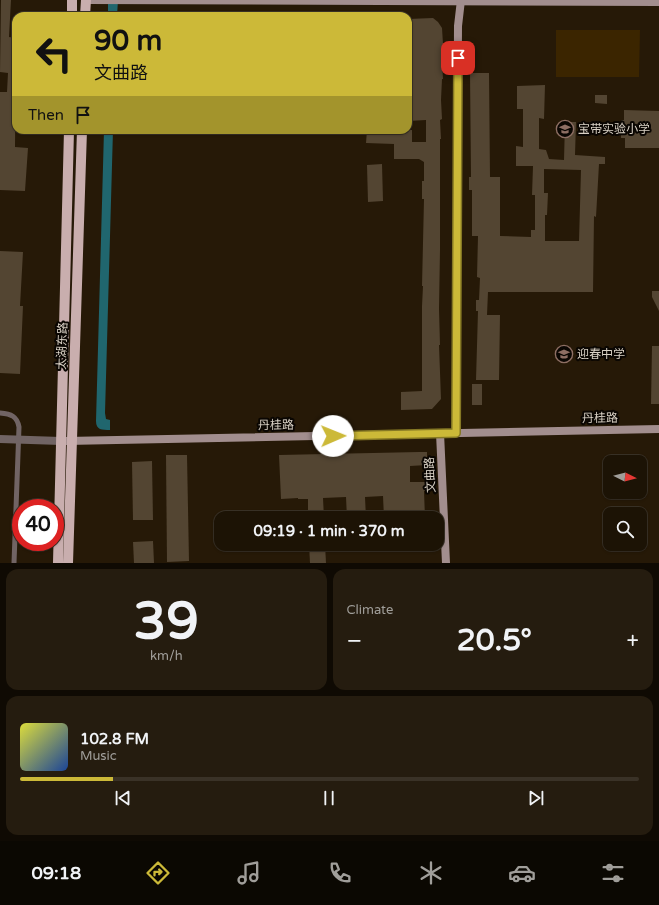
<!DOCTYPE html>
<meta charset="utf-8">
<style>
:root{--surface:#1c1305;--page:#251c0f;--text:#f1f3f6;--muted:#a09e9a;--line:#3a3227;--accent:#ccb938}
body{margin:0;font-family:"Varela Round","Noto Sans SC",sans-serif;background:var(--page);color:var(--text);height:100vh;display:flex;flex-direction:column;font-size:15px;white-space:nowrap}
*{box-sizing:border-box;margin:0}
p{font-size:13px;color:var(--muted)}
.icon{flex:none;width:22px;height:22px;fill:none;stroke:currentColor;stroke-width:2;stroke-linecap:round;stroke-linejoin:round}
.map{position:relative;height:563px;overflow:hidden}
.sheet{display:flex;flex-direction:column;gap:6px;padding:6px;background:#0f0a03;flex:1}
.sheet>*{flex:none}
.banner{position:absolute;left:12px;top:12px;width:400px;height:122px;border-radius:12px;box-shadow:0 1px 3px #0004,0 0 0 1px var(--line);background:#ccb938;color:#111;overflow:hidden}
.needle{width:26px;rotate:96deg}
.buttons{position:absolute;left:603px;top:455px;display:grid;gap:8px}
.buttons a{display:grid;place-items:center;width:44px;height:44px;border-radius:8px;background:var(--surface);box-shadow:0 1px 3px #0004,0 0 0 1px var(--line);font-size:20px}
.speed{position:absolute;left:12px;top:499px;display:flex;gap:8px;font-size:20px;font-weight:700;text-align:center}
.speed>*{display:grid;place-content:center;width:52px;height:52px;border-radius:50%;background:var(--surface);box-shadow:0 1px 3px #0004,0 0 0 1px var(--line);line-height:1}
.speed .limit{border:6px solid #d22;background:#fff;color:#111}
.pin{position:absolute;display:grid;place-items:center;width:34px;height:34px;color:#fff;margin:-17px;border-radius:8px;box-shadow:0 2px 6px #0006}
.me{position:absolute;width:44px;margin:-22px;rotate:89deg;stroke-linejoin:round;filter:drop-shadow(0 0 3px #0008)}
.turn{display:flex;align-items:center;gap:14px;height:84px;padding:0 16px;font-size:18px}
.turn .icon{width:52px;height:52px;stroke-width:2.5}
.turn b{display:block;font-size:28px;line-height:34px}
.then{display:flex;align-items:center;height:38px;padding:0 16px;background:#0003;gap:8px;font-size:15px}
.big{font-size:30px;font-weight:800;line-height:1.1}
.sheet .widget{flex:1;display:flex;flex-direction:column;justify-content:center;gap:6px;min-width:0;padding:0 14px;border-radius:12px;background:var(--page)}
.sheet .dial{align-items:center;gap:0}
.dial b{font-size:52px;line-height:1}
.song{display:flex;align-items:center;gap:12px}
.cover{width:48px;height:48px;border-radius:6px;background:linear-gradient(135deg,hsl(60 70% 55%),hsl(220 70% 35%))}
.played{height:4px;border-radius:2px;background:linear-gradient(90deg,var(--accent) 15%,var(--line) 15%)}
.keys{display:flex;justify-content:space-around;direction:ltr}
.heat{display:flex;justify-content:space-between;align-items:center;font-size:22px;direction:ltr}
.sheet .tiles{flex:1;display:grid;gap:6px;grid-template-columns:1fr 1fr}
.widget:last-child{grid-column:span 2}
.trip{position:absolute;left:214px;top:511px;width:230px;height:40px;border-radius:12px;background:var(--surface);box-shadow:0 1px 3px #0004,0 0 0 1px var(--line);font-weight:800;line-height:40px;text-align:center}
.tabs{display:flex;height:64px;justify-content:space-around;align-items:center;background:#0b0802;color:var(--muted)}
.tabs .icon{width:28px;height:28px}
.tabs .current{color:var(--accent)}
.tabs b{font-size:18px;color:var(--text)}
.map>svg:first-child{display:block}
</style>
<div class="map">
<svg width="659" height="563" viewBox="0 0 659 563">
<rect width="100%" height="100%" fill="#261907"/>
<path fill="#3b2500" d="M556,30H640L639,77H556Z"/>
<g fill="#20666e">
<path d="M108,0H118L117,16H108Z"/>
<path d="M104,130H113L105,413L106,419L110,420V430C102,430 96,430 96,421Z"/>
</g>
<g fill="#534532" fill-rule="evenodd">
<path d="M1,0H11L9,37L16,38L15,147L28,148L25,191L0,190V92H7L8,73L0,72Z"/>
<path d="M433,18L438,22L442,28L444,60H442L443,79H442L441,100L442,119L440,120L441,139H440V250L439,309L440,345H439L441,399L432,409L401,410V392L422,391V306L423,286H422L424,199H422V181H424V162L419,159H394V144L366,143L367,130H412V142H426V120L408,121V19Z"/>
<path d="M470,73H489L490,177H500V236L531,237V230H535V195H532L533,166H516V146L523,147V109H517V86L545,85L544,119L539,118V149L546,150L549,159L564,160L565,122H576L575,155L605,157V164H599L596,217L594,216L593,292H488L487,315H500L499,380H476L478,311H476V300H479L480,278L477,277L478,236H472V190H469V177H471ZM544,169L581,170L579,241H545V215H547L548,193H544Z"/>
<path d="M595,95H607V104L595,103Z"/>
<path d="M624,110L659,111V148H625V138H621V120H624Z"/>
<path d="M382,164L383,201L368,202L367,165Z"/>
<path d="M0,251L23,252L20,306H23L20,374L0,373Z"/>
<path d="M652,291H659V311L652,297Z"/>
<path d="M652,346H659V404H651Z"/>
<rect x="472" y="384" width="10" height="21"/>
<path d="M419,452H427V465L410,466V482H428V491H424L425,518H384L383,496L365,497L366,518H347L346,497L323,498L324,518H308V499H298V498L281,499L279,455Z"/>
<path d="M166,455H187L189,561L167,562Z"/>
<path d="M152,461L153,520H133L132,462Z"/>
<path d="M153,541L154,563H134L133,542Z"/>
<path d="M309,544H325L326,563H310Z"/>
</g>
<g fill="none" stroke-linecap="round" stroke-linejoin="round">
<path stroke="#716464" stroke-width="5" d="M0,413C11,414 17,416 19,427L14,563"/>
<path stroke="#716464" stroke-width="8" d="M0,439L61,441"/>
<g stroke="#a28e8e" stroke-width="8">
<path d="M87,0L659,2"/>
<path d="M440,433L446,563"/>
<path d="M456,433L458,26L461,0"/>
<path d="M66,441L659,429"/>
</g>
<g stroke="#c9aeae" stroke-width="10">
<path d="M72,16V0"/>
<path d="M85,16L86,0"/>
<path d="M58,563L69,130"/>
<path d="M68,563L82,130"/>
</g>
</g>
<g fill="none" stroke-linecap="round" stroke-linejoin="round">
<defs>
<path id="route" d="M333,436L456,433L458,58"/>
</defs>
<use href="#route" stroke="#857824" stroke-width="10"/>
<use href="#route" stroke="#ccb938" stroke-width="7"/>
</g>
<defs>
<symbol id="school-ring" viewBox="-11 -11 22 22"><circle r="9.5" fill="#0a0602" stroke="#8d6e63" stroke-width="1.5"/><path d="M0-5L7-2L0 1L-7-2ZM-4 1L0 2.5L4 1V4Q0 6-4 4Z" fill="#8d6e63"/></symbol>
</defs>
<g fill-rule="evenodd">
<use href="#school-ring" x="555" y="119" width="20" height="20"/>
<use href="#school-ring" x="554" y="344" width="20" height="20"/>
</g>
<g text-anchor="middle" stroke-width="4" stroke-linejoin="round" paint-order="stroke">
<g font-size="12" fill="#d9d1c5" stroke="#0a0602" text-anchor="start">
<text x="578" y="133">宝带实验小学</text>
<text x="577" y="358">迎春中学</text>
</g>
<g font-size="12" fill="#d9d1c5" stroke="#0a0602">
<text transform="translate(62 346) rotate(-88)" y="4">太湖东路</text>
<text transform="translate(600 418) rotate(-1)" y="4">丹桂路</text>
<text transform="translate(276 425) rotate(-1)" y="4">丹桂路</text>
<text transform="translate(430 475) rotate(-93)" y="4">文曲路</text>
</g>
</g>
</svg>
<div class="buttons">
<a><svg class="needle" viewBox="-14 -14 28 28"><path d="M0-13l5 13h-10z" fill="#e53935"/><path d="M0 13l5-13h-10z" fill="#a09e9a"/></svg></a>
<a><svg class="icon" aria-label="search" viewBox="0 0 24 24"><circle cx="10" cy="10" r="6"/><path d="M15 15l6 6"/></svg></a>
</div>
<div class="speed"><div class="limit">40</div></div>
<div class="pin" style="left:458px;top:58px;background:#d93025"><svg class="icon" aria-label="arrive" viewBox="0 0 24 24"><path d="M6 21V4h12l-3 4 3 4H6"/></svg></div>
<svg class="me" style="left:333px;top:436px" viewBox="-20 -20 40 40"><circle r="19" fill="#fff"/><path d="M0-13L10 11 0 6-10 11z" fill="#ccb938"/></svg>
<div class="trip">09:19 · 1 min · 370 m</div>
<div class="banner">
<div class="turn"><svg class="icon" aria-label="left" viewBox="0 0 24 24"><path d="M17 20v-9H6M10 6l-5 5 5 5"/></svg><div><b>90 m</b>文曲路</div></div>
<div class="then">Then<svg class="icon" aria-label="arrive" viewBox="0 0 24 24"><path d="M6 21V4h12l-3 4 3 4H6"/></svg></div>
</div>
</div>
<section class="sheet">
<div class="tiles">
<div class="widget dial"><b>39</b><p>km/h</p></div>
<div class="widget"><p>Climate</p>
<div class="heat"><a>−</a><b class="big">20.5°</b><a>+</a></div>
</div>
<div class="widget">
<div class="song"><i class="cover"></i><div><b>102.8 FM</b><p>Music</p></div></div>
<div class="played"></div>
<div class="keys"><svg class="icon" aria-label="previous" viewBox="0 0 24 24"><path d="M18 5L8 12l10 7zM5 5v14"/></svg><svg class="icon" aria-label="pause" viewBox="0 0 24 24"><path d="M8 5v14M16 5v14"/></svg><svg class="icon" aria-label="next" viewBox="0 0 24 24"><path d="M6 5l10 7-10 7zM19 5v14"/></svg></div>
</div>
</div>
</section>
<nav class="tabs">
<b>09:18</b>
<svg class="icon current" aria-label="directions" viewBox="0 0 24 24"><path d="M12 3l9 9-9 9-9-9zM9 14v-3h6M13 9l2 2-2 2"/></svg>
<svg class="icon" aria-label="music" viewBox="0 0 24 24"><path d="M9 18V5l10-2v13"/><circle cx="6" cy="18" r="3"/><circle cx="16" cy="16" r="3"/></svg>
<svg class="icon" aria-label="phone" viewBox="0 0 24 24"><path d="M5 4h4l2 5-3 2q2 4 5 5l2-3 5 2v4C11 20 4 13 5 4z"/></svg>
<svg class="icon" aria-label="climate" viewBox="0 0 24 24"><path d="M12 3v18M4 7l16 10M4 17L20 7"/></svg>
<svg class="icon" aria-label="car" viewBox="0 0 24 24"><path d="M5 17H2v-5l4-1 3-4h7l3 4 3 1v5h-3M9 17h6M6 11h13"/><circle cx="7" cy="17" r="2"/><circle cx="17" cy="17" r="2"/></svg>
<svg class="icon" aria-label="filters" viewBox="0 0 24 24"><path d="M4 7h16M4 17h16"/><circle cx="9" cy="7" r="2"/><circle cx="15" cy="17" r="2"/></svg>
</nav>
